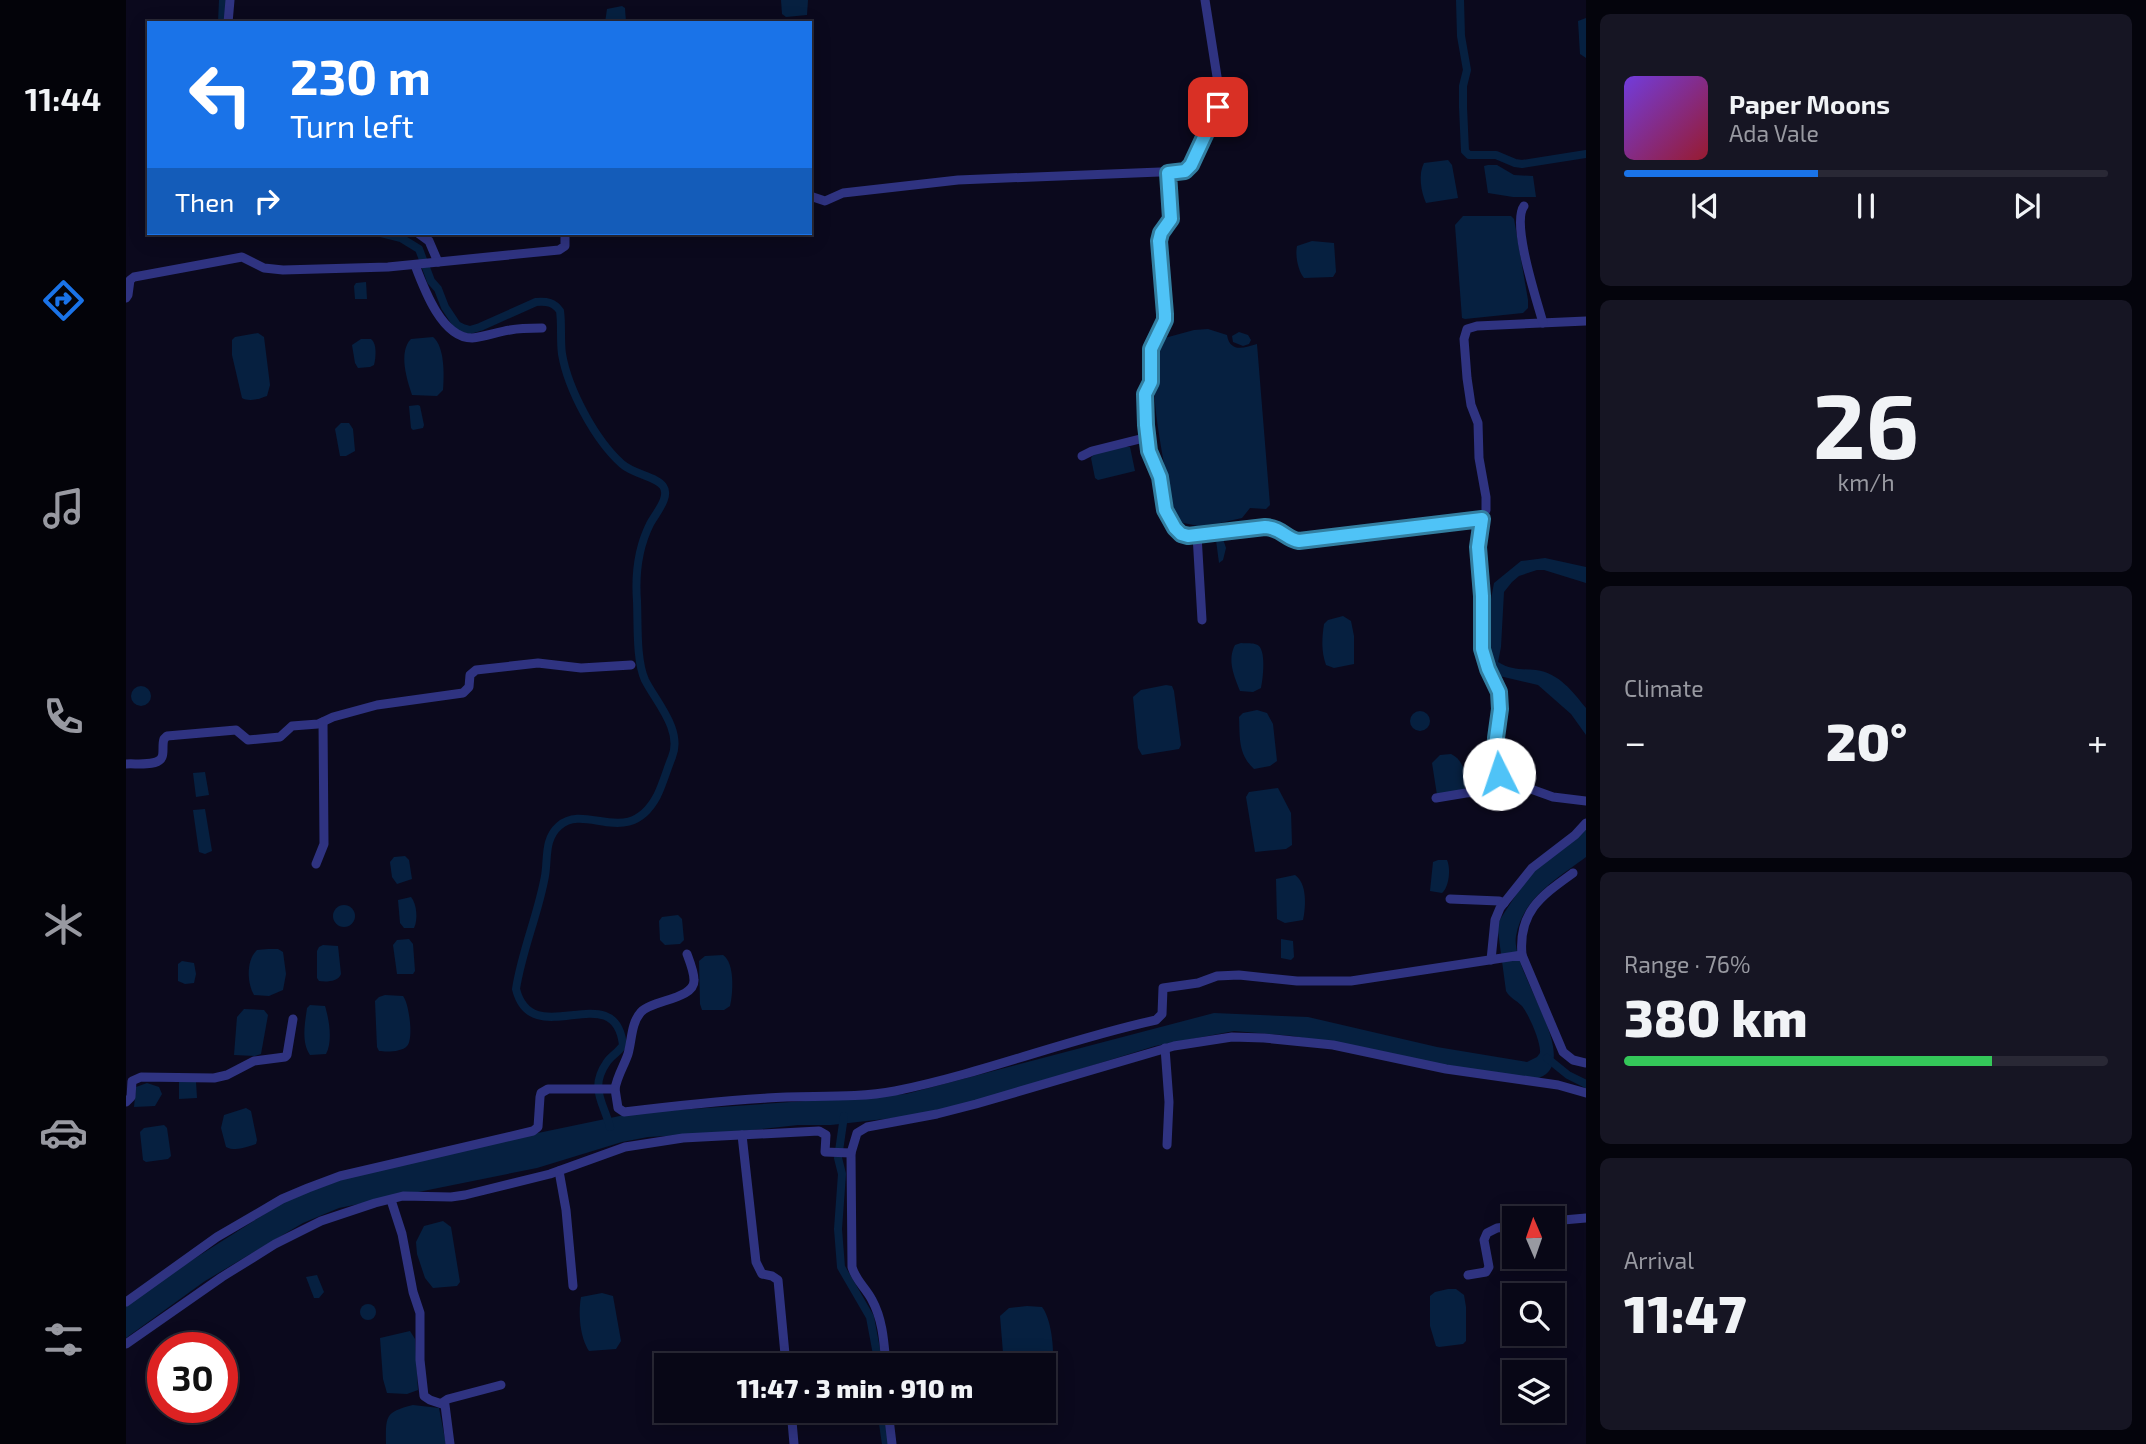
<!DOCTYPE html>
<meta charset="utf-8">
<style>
:root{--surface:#080716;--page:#161523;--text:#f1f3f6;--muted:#9899a1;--line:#292835;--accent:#1a73e8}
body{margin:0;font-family:"Exo 2",sans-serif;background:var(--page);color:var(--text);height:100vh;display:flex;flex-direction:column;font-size:26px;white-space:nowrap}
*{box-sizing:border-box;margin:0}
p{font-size:23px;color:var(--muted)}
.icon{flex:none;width:38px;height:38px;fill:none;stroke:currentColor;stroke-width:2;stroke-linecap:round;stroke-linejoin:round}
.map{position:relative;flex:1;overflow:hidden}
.panel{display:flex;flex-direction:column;gap:14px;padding:14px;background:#04040c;width:560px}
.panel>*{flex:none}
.hud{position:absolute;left:21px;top:21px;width:665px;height:214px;border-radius:0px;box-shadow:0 4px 18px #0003,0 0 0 2px var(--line);background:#1a73e8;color:#fff;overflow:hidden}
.needle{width:46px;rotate:358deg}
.tools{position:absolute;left:1376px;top:1206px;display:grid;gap:14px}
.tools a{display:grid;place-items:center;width:63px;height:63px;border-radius:0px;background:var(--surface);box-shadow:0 4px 18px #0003,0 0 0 2px var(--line);font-size:35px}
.speed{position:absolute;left:21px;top:1332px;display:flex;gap:14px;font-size:35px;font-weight:700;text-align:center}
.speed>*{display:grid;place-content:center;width:91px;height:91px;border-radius:50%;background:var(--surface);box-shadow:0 4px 18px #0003,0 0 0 2px var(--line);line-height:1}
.speed .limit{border:10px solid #d22;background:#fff;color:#111}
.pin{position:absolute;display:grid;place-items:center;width:60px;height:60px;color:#fff;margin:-30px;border-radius:14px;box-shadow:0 4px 10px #0006}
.me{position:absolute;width:77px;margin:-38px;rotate:356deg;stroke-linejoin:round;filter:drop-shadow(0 0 5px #0008)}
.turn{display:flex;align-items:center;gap:24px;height:147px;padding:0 28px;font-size:32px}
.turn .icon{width:91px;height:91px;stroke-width:2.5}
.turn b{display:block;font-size:49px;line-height:60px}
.then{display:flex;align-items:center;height:66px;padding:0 28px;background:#0003;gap:14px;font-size:26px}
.big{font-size:52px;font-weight:800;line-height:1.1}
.panel .card{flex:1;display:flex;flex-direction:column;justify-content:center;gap:10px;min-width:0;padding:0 24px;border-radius:10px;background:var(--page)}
.panel .dial{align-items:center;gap:0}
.dial b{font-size:91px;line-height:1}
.song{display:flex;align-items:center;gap:21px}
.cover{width:84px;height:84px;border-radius:10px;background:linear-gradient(135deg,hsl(260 70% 55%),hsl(350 70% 35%))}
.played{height:7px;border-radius:4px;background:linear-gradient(90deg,var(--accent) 40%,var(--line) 40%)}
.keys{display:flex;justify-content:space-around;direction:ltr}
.heat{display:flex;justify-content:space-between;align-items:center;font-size:38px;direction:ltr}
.charge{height:10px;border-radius:5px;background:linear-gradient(90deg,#34c759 76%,var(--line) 0)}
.trip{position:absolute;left:528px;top:1353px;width:402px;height:70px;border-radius:0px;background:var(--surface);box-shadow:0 4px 18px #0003,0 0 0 2px var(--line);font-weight:800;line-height:70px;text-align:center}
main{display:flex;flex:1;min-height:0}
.tab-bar{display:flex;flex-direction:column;width:126px;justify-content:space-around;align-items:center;background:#030309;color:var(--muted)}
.tab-bar .icon{width:49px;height:49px}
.tab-bar .active{color:var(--accent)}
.tab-bar b{font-size:32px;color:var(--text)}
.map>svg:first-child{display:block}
</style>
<main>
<nav class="tab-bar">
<b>11:44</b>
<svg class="icon active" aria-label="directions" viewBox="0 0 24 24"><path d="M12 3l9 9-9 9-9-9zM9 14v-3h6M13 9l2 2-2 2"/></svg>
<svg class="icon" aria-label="music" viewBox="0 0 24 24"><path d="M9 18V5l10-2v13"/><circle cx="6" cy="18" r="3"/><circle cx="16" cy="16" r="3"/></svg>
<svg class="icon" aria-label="phone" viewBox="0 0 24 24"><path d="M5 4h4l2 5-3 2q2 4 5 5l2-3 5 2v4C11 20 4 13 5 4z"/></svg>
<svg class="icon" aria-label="climate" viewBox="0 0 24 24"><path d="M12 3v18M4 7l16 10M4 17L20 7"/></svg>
<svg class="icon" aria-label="car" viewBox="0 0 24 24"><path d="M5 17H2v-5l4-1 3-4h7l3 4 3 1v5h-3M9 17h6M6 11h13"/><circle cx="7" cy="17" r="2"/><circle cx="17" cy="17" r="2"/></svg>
<svg class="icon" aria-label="filters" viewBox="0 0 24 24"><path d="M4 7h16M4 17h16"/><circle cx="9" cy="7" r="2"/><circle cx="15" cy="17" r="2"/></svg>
</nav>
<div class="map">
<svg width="1460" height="1444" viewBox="0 0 1460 1444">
<rect width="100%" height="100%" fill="#0b091d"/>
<g fill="#062040">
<path d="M655,0H682L681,15L660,17L656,14Z"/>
<path d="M496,6L499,8L500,23H479L481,9Z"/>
<path d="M1460,18V58L1454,54L1452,21Z"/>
<path d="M1322,160L1326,165L1332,198L1300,203C1295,192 1292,174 1298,163Z"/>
<path d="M1362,165H1371L1388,175L1407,176L1410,197H1387L1362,193L1358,166Z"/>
<path d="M1337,216H1385L1388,219L1402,300V308L1397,313L1339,319L1336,318L1329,225Z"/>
<path d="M1186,241L1208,243L1210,272L1207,277L1178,278C1172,271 1169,255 1171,246Z"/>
<path d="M240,282L241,299H229L228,286L230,283Z"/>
<path d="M1082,329L1101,335C1104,353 1118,348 1131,344L1144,505L1140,509L1124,508L1116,518L1094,523L1072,526L1053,522C1040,506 1042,489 1039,470C1032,428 1022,383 1033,340L1035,339L1068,330Z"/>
<path d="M1113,332L1122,335L1125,340L1123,344L1117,346L1107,342L1106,336Z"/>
<path d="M132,333L138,337L144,385L141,396C133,399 123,402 116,398L106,355V340L109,337Z"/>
<path d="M307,337C319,347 318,375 317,390L311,396L286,395C281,380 272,352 285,339Z"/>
<path d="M235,339H245C251,343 250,357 248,365L244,367L232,368L229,363L226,345Z"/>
<path d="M292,405L294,406L298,425L297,428L287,430L285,428L283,406Z"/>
<path d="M215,423H223L227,429L229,451L220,456H214L209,429Z"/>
<path d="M997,447H1004L1009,471L972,480L969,478L965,458L968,454Z"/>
<path d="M1097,539L1100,548L1097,560L1093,563L1090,540Z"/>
<path d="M1419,558L1460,567V583L1418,570H1411L1393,576L1386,582L1378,592L1375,647L1372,662C1385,670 1395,669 1410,670C1433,673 1447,692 1460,708V735L1445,714L1412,685L1365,674L1359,631L1368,583L1395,561Z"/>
<path d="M1217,616L1225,621L1228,636V664L1208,668L1200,665C1195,651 1196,638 1198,624L1202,620Z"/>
<path d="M1115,643C1120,644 1128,642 1133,646C1140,653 1137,679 1135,688L1127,692L1114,691C1108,676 1101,660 1109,645Z"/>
<path d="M1040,685L1046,686L1048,691L1055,745L1053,749L1016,755L1012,748L1007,697L1015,690Z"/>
<circle cx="15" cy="696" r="10"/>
<path d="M1131,710L1141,713L1147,724L1151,761L1144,766L1128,769C1112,754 1114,738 1113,717L1117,713Z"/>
<circle cx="1294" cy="721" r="10"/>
<path d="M1325,754C1338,760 1341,776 1339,788L1335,792L1311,795L1306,763L1314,755Z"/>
<path d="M79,772L83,795L70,797L67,773Z"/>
<path d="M1152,788L1165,813L1166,845L1160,849L1129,852L1120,797L1123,792Z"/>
<path d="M79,809L86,851L79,854L73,852L67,810Z"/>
<path d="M1460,829V857C1431,879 1397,897 1390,936C1384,970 1454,1055 1417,1076C1407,1082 1391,1078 1380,1077L1167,1036L1108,1031L1029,1046L865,1097L794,1115L705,1125H672L598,1133L522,1137L496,1142L411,1168L213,1208L177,1223L79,1281L0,1338V1302L167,1196L240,1169L508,1113L780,1094L1088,1013L1182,1017L1311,1047L1401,1062L1411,1057L1414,1053C1415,1042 1403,1015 1396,1006C1390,1000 1384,998 1380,991L1371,924L1403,875Z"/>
<path d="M279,856L283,860L286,879L271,884L266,877L264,862L268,857Z"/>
<path d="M1312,860H1321C1325,869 1323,887 1316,893L1304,891L1307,862Z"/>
<path d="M1169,875C1181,883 1180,906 1177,920L1159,923L1151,919L1150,879Z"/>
<path d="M285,897C291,904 292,920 288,928H278L274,923L272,900Z"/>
<circle cx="218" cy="916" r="11"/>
<path d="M552,915L556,919L558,940L554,944L539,945L534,940L533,921L536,917Z"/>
<path d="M283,939L287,944L289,971L287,974H271L267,945L271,940Z"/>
<path d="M1155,939L1167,941L1168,957L1165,960L1155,958Z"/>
<path d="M197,945L212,946L215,974C212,982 200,982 193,981L191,978V951L193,947Z"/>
<path d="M142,949H152L157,952L160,974L157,990L143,996L128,995C121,983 120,960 131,950Z"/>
<path d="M597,955C609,963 607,993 604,1006L598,1010H576L574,1004L573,961L579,956Z"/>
<path d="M56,961L68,963L70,974L68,983L59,984L52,981V964Z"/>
<path d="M259,995L277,996C283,1003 288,1039 281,1046C276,1052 261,1052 253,1051L251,1047L249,1001L253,997Z"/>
<path d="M184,1005L199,1006C203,1019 207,1041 200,1054L184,1055C175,1042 179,1023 181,1008Z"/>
<path d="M118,1009L138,1010L142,1015L135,1054L129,1056L108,1055L111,1017Z"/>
<path d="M53,1082H70L71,1098L53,1099Z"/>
<path d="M21,1083L33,1087L36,1094L29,1106L8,1107L10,1087Z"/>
<path d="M120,1108L125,1111L131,1140L130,1144C120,1147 110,1152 100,1147L95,1128L98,1115Z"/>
<path d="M38,1125L41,1128L45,1156L42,1159L20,1162L17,1160L14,1132L18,1128Z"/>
<path d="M317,1221L325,1227L334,1282L331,1286L307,1288L299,1278L291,1254L290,1242L298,1226Z"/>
<path d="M191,1275L198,1292L193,1298H188L180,1277Z"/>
<path d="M1322,1289H1330L1338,1295L1340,1307V1341L1337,1344L1313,1347L1310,1346L1304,1326V1296L1309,1292Z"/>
<path d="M476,1293L487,1296L495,1341L490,1349L463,1351C454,1338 452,1313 455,1297Z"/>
<circle cx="242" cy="1312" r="8"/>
<path d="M901,1306L916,1307C927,1321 929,1358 926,1375L919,1379V1365H878L874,1316L883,1308Z"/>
<path d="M284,1331L289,1339L292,1390L281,1394L261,1393L257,1379L254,1338Z"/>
<path d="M287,1405L313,1408L320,1444H260C260,1417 258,1412 287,1405Z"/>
</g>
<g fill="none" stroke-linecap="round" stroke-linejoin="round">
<g stroke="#062040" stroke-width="8">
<path d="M1334,0L1335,36L1341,70L1337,86V107L1339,151L1343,155H1370L1389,163L1396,164L1460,154"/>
<path d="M96,23L97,0"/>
<path d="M255,233L275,238L293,249L305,281L312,289L319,307L331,325L337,328L344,330L354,327L410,302C420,301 428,302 434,311C436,325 434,339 436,354C442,389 469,440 496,464C507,474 531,477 537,486C545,497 529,514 524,524C512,548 509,574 511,601C512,624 510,660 519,680C530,702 557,730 546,757C541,769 537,784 531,796C502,850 460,802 433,826C418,839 422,859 419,876C412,915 396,950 390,989C406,1054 489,975 497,1045C493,1052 486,1055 481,1062C463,1088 477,1101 484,1127"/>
<path d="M1421,1058L1442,1075L1460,1084"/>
<path d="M718,1116L712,1158L716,1174L712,1229L715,1267L744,1317L753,1365"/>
<path d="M755,1410L760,1444"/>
</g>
<g stroke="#2f3381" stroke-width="9">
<path d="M102,23L104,0"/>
<path d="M1042,173L1045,220L1035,233L1033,241L1039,314V320L1025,349V382L1019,394L1020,426L1023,451L1034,477L1039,510L1049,528L1056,534L1062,536C1089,533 1119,523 1146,527C1162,530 1161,541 1181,541L1356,519L1360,510V497L1353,458L1352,423L1345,405L1341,378L1338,339L1341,329L1351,326L1460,321"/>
<path d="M684,196L699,201L717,193L832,180L1059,171L1065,165L1092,107V83L1079,0"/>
<path d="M1398,206C1385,223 1411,301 1417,323"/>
<path d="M292,233L303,241L312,262"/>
<path d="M289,265C298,289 316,338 346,338C359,337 371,332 384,330C394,328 405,328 416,328"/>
<path d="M0,298L2,295L4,280L8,277L116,257L138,268L157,270L262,267L433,250L439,246V233"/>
<path d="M956,456L966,451L1022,437"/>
<path d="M1356,519L1352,547L1356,596V649L1361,669L1373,692L1374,709L1370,738L1374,791"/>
<path d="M1071,535L1076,620"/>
<path d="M0,764C9,763 32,767 36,757C38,753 36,744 38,739L41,736L110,730L122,740L154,737L166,726L192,724L207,717L251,705L337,693L343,687L344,675L350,670L412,663L455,668L505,665"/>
<path d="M1310,798L1340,793L1402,788L1427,797L1460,801"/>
<path d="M190,864L198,844L197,722"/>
<path d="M1324,899L1373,901L1378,903"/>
<path d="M1396,955C1392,912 1415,896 1447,873"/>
<path d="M1365,960L1369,920L1374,908L1406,868L1449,835L1460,823"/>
<path d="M1039,1048L1043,1102L1041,1145"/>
<path d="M489,1089C491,1076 498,1066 502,1054C506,1040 505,1023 515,1012C526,1000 569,999 568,980C568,972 564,962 561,954"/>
<path d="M0,1102L5,1097L6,1081L15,1077L88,1078L101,1075L128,1061L159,1057L161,1055L167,1019"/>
<path d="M616,1135L630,1262L636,1274L646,1276L652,1280L660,1365"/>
<path d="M725,1153L726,1267C730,1281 740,1288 746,1300C757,1320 758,1343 760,1365"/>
<path d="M433,1171L440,1210L447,1286"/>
<path d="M265,1200L276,1234L287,1292L294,1313V1360L298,1396L304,1400L319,1405L324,1444"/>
<path d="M1426,1221L1460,1218"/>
<path d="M1342,1275L1360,1272L1363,1267L1358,1240L1361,1233L1371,1228L1388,1226"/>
<path d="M0,1302L91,1237L156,1199L182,1188L214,1176L407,1131L412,1127L414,1097L415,1093L422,1089H489L492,1108L498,1112C546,1106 593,1101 641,1098C683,1095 727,1099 769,1091C858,1073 942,1039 1030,1020L1036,1014L1037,988L1072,983L1091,976L1113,975L1171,981H1225L1396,955L1437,1052L1447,1060L1460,1063"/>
<path d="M0,1344L96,1277L149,1244L195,1221L249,1203L277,1196L325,1197L339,1195L424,1174L499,1147L557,1138L693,1131L700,1135L699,1152L725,1153L731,1133L741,1127L811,1114L850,1104L1048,1046L1106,1037L1138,1038L1207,1045L1320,1069L1432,1085L1460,1093"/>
<path d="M316,1403L322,1399L375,1385"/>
<path d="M665,1410L668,1444"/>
<path d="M762,1410L766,1444"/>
</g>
</g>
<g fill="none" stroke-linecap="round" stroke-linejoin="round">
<defs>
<path id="route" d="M1092,107L1065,165L1059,171L1042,173L1045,219L1035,233L1033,241L1039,314V320L1025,349V382L1019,394L1020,425L1023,451L1034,477L1039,510L1049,528L1055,534L1062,536L1139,527C1156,528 1160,539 1173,541L1356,519L1352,547L1356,596V649L1362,669L1373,692L1374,709L1370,738L1373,774"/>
</defs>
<use href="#route" stroke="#337fa1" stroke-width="18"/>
<use href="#route" stroke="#4fc3f7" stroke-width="12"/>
</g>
</svg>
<div class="tools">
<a><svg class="needle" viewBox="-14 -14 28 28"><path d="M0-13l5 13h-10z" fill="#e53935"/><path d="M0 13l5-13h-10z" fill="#9899a1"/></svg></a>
<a><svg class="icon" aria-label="search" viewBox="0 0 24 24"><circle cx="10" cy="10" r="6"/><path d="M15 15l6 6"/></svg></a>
<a><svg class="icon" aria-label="layers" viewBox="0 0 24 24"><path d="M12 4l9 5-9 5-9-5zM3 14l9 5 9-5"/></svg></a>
</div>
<div class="speed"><div class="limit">30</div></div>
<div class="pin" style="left:1092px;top:107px;background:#d93025"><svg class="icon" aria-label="arrive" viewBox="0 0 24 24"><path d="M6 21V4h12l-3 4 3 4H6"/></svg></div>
<svg class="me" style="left:1373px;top:774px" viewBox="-20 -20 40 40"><circle r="19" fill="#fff"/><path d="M0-13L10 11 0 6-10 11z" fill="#4fc3f7"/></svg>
<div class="trip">11:47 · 3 min · 910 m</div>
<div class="hud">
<div class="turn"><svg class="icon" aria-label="left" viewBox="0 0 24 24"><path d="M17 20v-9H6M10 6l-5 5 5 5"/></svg><div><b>230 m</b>Turn left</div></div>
<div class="then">Then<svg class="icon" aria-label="right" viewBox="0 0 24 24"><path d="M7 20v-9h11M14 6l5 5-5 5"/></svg></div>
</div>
</div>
<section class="panel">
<div class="card">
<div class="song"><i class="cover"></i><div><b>Paper Moons</b><p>Ada Vale</p></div></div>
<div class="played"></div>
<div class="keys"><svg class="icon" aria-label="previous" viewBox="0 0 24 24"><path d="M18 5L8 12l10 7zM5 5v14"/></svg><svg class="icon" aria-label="pause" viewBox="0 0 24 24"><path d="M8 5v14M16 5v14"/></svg><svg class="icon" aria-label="next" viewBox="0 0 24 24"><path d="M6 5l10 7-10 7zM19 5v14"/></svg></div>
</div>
<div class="card dial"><b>26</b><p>km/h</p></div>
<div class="card"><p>Climate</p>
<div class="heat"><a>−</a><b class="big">20°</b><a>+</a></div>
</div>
<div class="card"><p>Range · 76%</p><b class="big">380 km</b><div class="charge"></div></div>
<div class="card"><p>Arrival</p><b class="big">11:47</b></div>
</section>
</main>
